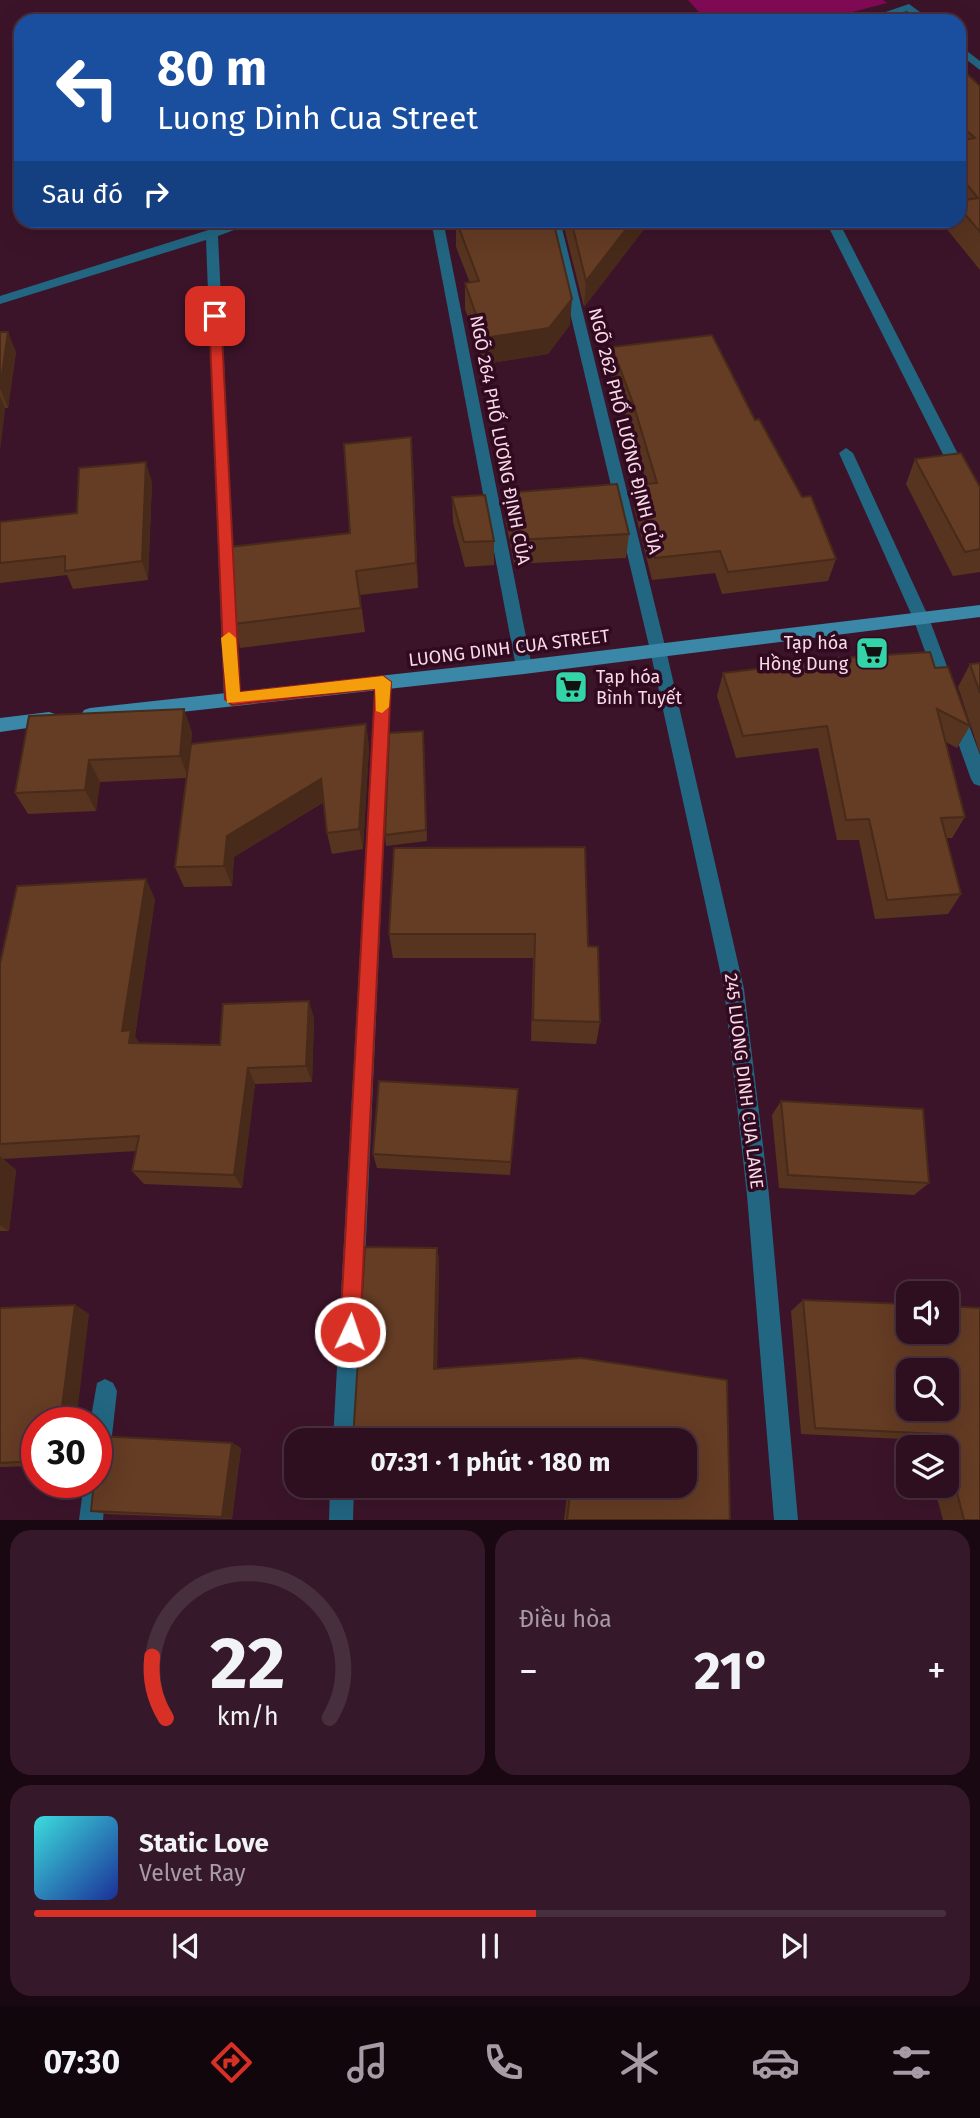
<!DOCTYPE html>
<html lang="vi">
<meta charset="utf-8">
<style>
:root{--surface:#2d0f20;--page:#351829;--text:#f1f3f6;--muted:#a79ca5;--line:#482f3e;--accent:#d93025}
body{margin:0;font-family:"Fira Sans",sans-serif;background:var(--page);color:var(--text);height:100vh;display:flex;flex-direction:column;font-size:26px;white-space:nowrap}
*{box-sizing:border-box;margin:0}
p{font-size:23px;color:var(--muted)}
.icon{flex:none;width:38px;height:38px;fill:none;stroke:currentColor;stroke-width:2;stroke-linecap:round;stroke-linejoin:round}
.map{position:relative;height:1520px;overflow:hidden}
.panel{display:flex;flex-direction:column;gap:10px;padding:10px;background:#190812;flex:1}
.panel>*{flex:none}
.guide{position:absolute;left:14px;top:14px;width:952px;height:214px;border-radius:21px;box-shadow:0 7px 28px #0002,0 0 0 2px var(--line);background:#1a4fa0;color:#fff;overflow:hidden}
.buttons{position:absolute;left:896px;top:1281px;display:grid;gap:14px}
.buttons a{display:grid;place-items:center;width:63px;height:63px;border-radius:14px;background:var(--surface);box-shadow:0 7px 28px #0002,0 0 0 2px var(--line);font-size:35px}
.speed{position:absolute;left:21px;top:1407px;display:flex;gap:14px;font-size:35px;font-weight:700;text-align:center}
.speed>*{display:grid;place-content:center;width:91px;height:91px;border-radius:50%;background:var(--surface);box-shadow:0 7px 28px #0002,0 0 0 2px var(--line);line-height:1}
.speed .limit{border:10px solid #d22;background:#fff;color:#111}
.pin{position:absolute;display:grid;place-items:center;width:60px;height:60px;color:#fff;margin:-30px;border-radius:14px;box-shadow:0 4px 10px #0006}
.me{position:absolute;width:77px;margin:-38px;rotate:3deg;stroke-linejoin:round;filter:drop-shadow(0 0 5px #0008)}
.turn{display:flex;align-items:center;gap:24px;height:147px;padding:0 28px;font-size:32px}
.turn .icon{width:91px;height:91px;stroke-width:2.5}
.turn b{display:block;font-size:49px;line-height:60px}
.then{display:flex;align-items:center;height:66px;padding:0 28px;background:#0003;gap:14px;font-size:26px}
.big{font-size:52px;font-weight:700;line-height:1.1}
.panel .widget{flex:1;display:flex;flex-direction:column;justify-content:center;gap:10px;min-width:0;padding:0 24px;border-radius:21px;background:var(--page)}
.panel .dial{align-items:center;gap:0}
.dial svg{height:182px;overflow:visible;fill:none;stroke:var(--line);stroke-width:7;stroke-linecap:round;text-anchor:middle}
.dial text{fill:var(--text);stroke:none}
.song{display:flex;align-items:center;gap:21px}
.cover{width:84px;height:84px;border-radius:10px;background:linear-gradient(135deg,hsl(180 70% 55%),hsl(230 70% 35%))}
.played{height:7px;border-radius:4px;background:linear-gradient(90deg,var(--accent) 55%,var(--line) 55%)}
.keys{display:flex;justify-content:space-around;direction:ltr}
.heat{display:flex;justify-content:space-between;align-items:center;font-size:38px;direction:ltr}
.panel .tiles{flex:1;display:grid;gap:10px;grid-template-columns:1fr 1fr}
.widget:last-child{grid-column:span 2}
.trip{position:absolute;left:284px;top:1428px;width:413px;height:70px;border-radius:21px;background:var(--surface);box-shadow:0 7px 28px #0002,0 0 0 2px var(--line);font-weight:700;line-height:70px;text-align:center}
.tabs{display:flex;height:112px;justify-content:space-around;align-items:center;background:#12060d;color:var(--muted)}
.tabs .icon{width:49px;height:49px}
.tabs .selected{color:var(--accent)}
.tabs b{font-size:32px;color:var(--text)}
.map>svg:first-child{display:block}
</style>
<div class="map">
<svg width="980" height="1520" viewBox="0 0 980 1520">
<rect width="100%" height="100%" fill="#3c142a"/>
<path fill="#820a56" d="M688,0H883L887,3L818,21H707Z"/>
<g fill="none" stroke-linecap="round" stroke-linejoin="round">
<g fill="#226682" fill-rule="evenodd">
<path d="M909,4L932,21H920L907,11L875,21H859Z"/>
<path d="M959,45L980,61V70L959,54Z"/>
<path d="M240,220H261L218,236L240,699L238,704H226L224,699L206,240L0,304V296Z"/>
<path d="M431,220H443L532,667L524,674L516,667Z"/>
<path d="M548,220H560L666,650L744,989L769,1195L798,1520H774L747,1195L724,989L650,650Z"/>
<path d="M825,220H838L980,497V518L972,512Z"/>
<path d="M846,448L853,453L929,618L980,755V786L974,784L971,779L913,618L839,453Z"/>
<path d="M383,675L391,682L357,1440H333L375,682Z"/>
<path d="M105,1379L113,1383L117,1391L108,1471L103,1480L106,1488L103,1520H79L84,1482H96V1423H90L97,1383Z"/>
<path d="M330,1486H354L353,1520H329Z"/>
</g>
<g fill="#3a87a8" fill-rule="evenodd">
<path d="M980,605V617L524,674L90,722L84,720L81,715L84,710L90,708L524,660Z"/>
<path d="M49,712L55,714L58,719L55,724L0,732V718Z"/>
</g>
</g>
<g fill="#57341f">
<path d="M959,66L980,86V270L946,228L948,220H959Z"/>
<path d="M456,220L570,325L548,354L484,364L465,309V283H470L456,247Z"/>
<path d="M566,220H651L584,307L565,231Z"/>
<path d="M0,332L16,352L8,408H5L0,449Z"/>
<path d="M612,347L755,420L836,559L828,581L722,594L715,573L652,580L634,508L637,485L647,484L630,427L610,371Z"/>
<path d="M915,459L980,487V572L953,576L906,484Z"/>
<path d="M413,463L418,588L360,595L365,632L240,648L234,624L350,533Z"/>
<path d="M152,482L148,580L73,589L67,575L0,583V522L77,513Z"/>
<path d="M505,493L629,534L626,558L514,564L505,518Z"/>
<path d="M452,497L494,541V565L465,567L453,522Z"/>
<path d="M837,658L935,668L970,726L957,748L946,742L965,817L952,838H946L961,894L948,914L875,919L859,840H837L818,748L736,758L717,696L723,673L836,660Z"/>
<path d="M980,663V754L958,687L970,664Z"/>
<path d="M29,716L192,732L191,744L366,724L369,747L363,849L332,854L327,833L324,802L234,857L232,886L184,887L175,867L186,778L100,782L96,811L28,814L15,793Z"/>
<path d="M424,743L427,841L386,846L385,835Z"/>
<path d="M394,848L588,946L600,1022L596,1044L531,1041L533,958H393L389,934Z"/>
<path d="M155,899L135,1036L139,1043L220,1045L314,1018L312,1082L255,1084L242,1188L144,1184L132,1171L136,1151L3,1159L16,1170L9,1231H0V964Z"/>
<path d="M518,1089L510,1175L377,1168L373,1154Z"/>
<path d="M781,1101L929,1183L914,1195L779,1188L772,1115Z"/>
<path d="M365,1247L437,1248L439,1260L437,1369L581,1358L727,1380L730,1520H564L568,1486H684V1440H574V1435L501,1440H353Z"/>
<path d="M803,1300L908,1304L980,1520H943L934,1486H947V1447H924L922,1440L801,1434L791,1311Z"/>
<path d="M75,1305L89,1314L37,1423V1466L0,1467V1308Z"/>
<path d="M232,1443L241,1448L232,1519L106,1514L91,1511Z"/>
</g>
<g fill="#472a19">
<path d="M633,220H651L584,307L586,281Z"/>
<path d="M572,299L570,325L548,354L484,364V338Z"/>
<path d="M8,332L16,352L8,408L0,388Z"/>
<path d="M0,396L5,408L0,449Z"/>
<path d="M411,437L413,463L418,588L416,563Z"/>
<path d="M146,462L152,482L148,580L142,561Z"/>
<path d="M184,709L192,732L188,778L180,756Z"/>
<path d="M366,724L369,747L363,849L359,829Z"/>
<path d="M89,760L100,782L96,811L85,790Z"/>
<path d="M321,779L326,800L234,857L232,886L224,866L227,836Z"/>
<path d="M146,879L155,899L135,1036L142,1047L140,1059L122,1031Z"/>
<path d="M309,1001L314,1018L312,1082L306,1066Z"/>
<path d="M248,1068L255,1084L242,1188L234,1175Z"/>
<path d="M0,1156L16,1170L9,1231L0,1225Z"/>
<path d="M437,1248L439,1260L437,1377L434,1369Z"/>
<path d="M75,1305L89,1314L76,1423H60Z"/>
<path d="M232,1443L241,1448L232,1519L222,1517Z"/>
</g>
<g fill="#653c24" stroke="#472a19" stroke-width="2" fill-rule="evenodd">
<path d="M959,66L980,86V232L959,207V201L978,198L959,175V141L975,138L959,124Z"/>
<path d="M456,220H553L572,299L549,328L484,338L465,283L479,281Z"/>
<path d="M571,220H633L586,281Z"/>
<path d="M0,332H8L0,388Z"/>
<path d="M712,335L755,420L759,419L802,497L811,496L836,559L728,572L720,551L655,558L637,485L657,483L633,403L612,347Z"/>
<path d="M411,437L416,563L356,571L361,608L234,624L230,547L350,533L344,444Z"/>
<path d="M961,453L980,487V549L965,552L915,459Z"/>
<path d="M146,462L142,561L65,571V556L0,563V522L77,513L79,468Z"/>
<path d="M617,484L629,534L515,540L505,493Z"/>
<path d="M485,495L494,541L464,542L452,497Z"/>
<path d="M930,652L935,668L948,667L970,726L937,709L965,817L941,818L961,894L887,900L869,819L846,820L827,726L743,736L723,673L840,659L837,658Z"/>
<path d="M980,663V693L970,664Z"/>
<path d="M184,709L180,756L89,760L85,790L15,793L29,716Z"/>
<path d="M366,724L359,829L327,833L321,779L227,836L224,866L175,867L191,744Z"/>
<path d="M423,731L426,830L385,835L389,733Z"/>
<path d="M585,847L588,946L598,947L600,1022L533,1020L535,934H389L394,848Z"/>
<path d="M146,879L122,1031L131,1030L129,1043L220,1045L223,1004L309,1001L306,1066L248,1068L234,1175L132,1171L139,1136L0,1144V964L17,886Z"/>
<path d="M379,1081L518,1089L511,1162L373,1154Z"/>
<path d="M781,1101L923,1109L929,1183L788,1175Z"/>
<path d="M365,1247L437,1248L434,1369L581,1358L727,1380L730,1520H567L571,1486H684V1440H577L578,1430L418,1440H353Z"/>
<path d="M803,1300L908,1304V1332H947V1306L980,1308V1520H964L947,1454V1447H945L941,1434L815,1428ZM908,1370H947V1409H908Z"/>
<path d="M75,1305L60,1423H37V1461L0,1463V1308Z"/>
<path d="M99,1436L232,1443L222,1517L91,1511L94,1482H96V1460Z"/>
</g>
<path fill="#d93025" stroke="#8d1f18" stroke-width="2" d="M215,312L221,316L240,692L383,676L391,682L360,1332L357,1339L350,1342L343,1339L340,1332L375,689L232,705L225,699L209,316Z"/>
<path fill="#f59e0b" d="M229,632L236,638L240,692L383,676L391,682L389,707L382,713L376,711L375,689L227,703L221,638Z"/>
<defs>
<symbol id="supermarket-square" viewBox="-11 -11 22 22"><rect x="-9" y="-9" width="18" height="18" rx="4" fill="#32d4a8" stroke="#310a20"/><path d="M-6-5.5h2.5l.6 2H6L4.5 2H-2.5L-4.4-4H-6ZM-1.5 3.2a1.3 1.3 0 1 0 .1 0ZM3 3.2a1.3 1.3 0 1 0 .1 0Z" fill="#111"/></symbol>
</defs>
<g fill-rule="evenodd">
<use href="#supermarket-square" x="853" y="634" width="38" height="38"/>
<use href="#supermarket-square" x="552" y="668" width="38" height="38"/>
</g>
<g text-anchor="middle" stroke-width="7" stroke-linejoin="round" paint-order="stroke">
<g font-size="18" fill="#f6dae6" stroke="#310a20">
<text transform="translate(625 431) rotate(76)" y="6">NGÕ 262 PHỐ LƯƠNG ĐỊNH CỦA</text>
<text transform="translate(500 440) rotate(79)" y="6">NGÕ 264 PHỐ LƯƠNG ĐỊNH CỦA</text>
<text transform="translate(509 648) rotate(-7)" y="6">LUONG DINH CUA STREET</text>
<text transform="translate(744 1081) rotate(83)" y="6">245 LUONG DINH CUA LANE</text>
</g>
<g font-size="18" fill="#f6dae6" stroke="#310a20" text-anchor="end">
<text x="848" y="649">Tạp hóa<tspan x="848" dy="21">Hồng Dung</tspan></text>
<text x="596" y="683" text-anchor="start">Tạp hóa<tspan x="596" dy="21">Bình Tuyết</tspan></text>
</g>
</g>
</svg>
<div class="buttons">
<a><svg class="icon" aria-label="sound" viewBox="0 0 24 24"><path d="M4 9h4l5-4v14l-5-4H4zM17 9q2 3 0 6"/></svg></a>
<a><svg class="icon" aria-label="search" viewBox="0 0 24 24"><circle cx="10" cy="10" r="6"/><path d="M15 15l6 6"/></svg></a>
<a><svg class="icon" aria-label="layers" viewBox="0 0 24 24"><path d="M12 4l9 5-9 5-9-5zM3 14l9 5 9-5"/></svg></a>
</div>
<div class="speed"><div class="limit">30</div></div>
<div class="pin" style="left:215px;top:316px;background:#d93025"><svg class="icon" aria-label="arrive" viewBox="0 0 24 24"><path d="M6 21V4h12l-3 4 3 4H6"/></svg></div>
<svg class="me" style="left:350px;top:1332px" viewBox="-20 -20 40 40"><circle r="17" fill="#d93025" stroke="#fff" stroke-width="3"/><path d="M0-11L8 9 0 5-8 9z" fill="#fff"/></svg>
<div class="trip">07:31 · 1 phút · 180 m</div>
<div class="guide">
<div class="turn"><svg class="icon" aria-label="left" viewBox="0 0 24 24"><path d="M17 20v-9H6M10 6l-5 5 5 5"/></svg><div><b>80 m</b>Luong Dinh Cua Street</div></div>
<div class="then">Sau đó<svg class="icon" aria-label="right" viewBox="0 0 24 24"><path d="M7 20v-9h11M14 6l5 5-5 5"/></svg></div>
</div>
</div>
<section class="panel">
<div class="tiles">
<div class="widget dial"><svg viewBox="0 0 100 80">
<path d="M14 69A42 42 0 1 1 86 69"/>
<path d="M14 69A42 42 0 0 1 8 42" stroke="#d93025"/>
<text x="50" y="56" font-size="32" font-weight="700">22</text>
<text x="50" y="72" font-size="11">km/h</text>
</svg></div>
<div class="widget"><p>Điều hòa</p>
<div class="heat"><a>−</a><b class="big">21°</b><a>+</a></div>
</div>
<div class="widget">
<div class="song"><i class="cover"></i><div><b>Static Love</b><p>Velvet Ray</p></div></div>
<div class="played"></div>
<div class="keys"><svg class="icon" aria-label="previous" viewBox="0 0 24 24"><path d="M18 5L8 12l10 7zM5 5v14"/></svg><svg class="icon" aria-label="pause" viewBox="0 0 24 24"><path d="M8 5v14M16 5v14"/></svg><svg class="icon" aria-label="next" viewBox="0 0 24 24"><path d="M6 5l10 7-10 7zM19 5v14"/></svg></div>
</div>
</div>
</section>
<nav class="tabs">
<b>07:30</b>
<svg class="icon selected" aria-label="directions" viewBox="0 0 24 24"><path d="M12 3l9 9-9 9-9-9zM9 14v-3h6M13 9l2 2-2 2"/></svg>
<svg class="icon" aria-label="music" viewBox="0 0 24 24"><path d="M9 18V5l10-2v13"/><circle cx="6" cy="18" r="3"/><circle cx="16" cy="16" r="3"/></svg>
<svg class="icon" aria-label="phone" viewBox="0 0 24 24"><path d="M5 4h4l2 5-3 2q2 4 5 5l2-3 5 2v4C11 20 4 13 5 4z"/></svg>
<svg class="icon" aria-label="climate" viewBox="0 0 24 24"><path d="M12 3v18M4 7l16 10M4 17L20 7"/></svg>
<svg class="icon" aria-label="car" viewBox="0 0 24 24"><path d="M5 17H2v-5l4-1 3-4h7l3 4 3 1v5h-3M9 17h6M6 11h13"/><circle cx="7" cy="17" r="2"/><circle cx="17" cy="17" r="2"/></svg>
<svg class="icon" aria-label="filters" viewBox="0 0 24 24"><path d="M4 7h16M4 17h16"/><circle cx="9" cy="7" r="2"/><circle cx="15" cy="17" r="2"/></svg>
</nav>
